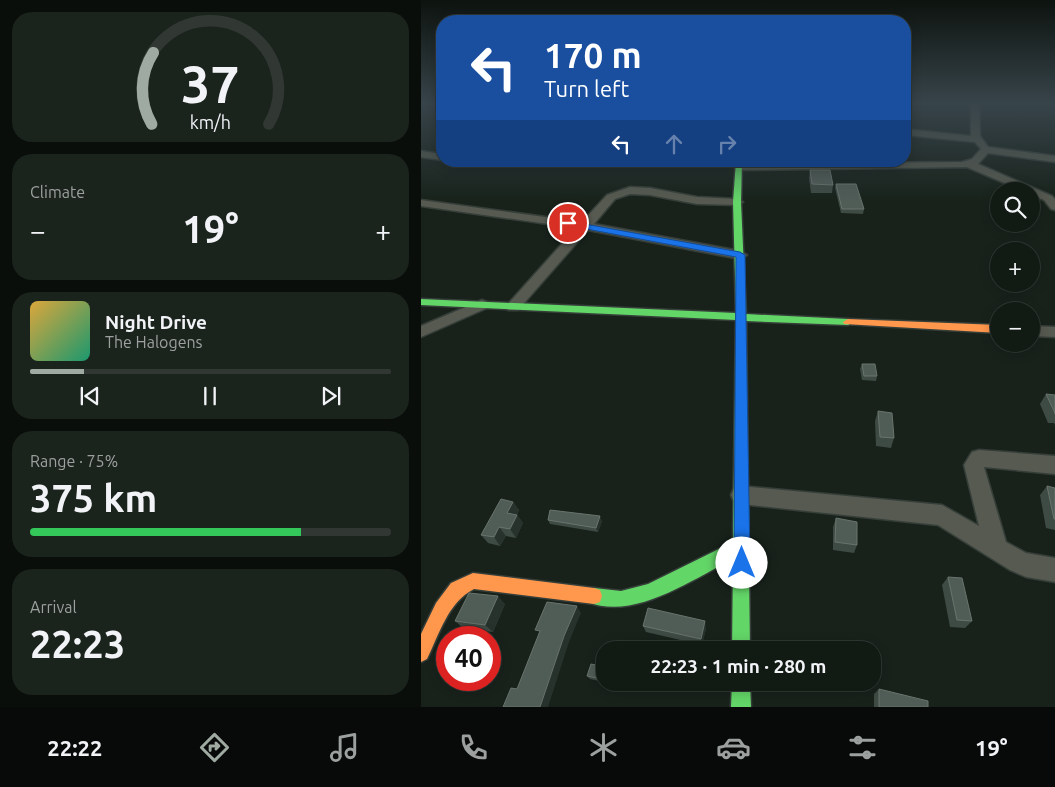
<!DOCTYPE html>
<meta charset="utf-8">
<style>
:root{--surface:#121a14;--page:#1b231d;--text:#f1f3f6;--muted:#9ca1a0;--line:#313834;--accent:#9faaa2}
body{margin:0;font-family:Ubuntu,sans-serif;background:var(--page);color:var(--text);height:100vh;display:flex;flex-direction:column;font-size:19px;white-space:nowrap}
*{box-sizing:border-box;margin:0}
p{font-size:16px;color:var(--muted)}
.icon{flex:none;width:28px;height:28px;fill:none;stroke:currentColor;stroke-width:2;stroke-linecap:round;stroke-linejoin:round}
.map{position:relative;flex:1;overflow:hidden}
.details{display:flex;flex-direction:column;gap:12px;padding:12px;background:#0a0e0b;width:421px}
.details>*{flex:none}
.guide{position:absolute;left:15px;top:15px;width:475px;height:152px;border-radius:20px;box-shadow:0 2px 12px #0003,0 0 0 1px var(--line);background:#1a4fa0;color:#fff;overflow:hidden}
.fabs{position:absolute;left:569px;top:182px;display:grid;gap:10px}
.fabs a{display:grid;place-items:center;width:50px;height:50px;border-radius:50%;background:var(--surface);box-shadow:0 2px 12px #0003,0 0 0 1px var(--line);font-size:25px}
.speed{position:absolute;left:15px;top:626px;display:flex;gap:10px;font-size:25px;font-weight:700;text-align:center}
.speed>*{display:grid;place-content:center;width:65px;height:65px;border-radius:50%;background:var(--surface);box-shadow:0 2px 12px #0003,0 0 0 1px var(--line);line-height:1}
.speed .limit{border:8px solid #d22;background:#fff;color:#111}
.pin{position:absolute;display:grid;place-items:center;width:42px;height:42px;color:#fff;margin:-21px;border:2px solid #fff;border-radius:50%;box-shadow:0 1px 5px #0007}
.me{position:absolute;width:55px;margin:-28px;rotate:0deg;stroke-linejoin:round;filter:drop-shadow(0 0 4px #0008)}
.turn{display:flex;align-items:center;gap:18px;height:105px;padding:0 25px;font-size:22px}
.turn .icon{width:65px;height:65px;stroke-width:2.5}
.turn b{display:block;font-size:35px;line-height:42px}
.lanes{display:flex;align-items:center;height:48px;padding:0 25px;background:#0003;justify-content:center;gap:25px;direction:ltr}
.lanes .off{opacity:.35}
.big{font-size:38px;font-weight:700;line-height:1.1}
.details .widget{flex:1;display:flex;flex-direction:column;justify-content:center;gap:8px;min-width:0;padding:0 18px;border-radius:20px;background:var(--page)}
.details .dial{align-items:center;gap:0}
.dial svg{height:130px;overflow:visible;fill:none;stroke:var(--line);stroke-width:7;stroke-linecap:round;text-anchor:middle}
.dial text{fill:var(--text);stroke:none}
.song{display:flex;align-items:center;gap:15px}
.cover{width:60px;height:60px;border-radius:8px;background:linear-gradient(135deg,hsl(40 70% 55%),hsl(160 70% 35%))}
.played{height:5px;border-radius:2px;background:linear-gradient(90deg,var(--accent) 15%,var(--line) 15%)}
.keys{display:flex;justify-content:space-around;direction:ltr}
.heat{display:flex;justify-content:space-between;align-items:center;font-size:28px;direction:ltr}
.charge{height:8px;border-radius:4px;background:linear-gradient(90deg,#34c759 75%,var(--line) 0)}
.trip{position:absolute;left:175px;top:641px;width:285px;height:50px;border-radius:20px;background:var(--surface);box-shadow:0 2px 12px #0003,0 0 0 1px var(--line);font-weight:700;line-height:50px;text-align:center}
.tab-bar{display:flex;height:80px;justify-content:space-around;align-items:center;background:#070a08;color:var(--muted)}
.tab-bar .icon{width:35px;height:35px}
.tab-bar .current{color:var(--accent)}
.tab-bar b{font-size:22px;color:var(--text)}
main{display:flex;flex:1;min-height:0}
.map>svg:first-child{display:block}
</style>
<main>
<section class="details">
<div class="widget dial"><svg viewBox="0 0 100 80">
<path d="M14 69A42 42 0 1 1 86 69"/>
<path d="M14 69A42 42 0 0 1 15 25" stroke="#9faaa2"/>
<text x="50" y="56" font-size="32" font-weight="700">37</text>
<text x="50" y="72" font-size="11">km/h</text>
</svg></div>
<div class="widget"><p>Climate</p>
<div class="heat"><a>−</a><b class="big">19°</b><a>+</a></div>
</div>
<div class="widget">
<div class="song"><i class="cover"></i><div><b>Night Drive</b><p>The Halogens</p></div></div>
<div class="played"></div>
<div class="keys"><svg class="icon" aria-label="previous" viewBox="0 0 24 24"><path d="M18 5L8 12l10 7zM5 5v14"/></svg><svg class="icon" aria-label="pause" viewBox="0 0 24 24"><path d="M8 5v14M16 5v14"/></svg><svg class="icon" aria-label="next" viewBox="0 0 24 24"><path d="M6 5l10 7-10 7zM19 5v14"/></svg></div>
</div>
<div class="widget"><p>Range · 75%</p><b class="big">375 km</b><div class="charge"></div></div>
<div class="widget"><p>Arrival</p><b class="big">22:23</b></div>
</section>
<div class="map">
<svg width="634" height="707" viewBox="0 0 634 707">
<rect width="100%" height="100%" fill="#18221b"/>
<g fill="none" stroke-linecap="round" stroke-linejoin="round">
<defs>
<g id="street">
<path d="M550,103H558L559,136L567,147L634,156V162L567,153L557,164L631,196L634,199V210L630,209L623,200L610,195V191H602L546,167L318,170L313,167L318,164L541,162L551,159L560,149L554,142L484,135V129L550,136Z"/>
<path d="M0,151L21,154V160L0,157Z"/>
<path d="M209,187L229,188L276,197L316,199L322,202L316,205L276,204L229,195L209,194L194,199L173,224L319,251L326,255L319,259L167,230L97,310H87L85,307L87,304L155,228L0,206V200L161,222L186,195Z"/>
<path d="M61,300L66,302L68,305L66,308L0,337V326Z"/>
<path d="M610,326L634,327V337L610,336Z"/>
<path d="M558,450L634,456V474L563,467L585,542L605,553L634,558V582L605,577L589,570L517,525L320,504L313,502L310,495L313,488L320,486L521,505L558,526L543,465L551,452Z"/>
</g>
<g id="fast">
<path d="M315,161H321L320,202L325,314L427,319L432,322L427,325L325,321L329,650H311L312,559C272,579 213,621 167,602L165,596L167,590L173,588L200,591L227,584L312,542L315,320L0,305V299L315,313L312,202Z"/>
<path d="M311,682H329L330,707H310Z"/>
</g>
<g id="slow">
<path d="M427,319L578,325V333L423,324L422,322Z"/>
<path d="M52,573L173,588L179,590L181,596L179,602L173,604L53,589C27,602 18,635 6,659L0,662V634L15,603L30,583Z"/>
</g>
</defs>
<use href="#street" stroke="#363e39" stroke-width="3"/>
<use href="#fast" stroke="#363e39" stroke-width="3"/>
<use href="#slow" stroke="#363e39" stroke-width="3"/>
<use href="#street" fill="#565a50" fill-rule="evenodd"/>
<use href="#fast" fill="#63d668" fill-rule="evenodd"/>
<use href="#slow" fill="#ff974d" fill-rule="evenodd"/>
</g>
<g fill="#3e4a44">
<path d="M389,170L412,185L411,193H390L388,178Z"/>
<path d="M415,184L443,209L442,214L420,213L414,188Z"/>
<path d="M441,364L456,376L455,381L441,380L439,369Z"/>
<path d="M625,394L634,395V425L633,423H627L619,404Z"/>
<path d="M457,411L473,438L470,448L455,446L454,421Z"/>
<path d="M626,486L634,488V530L625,528L619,495Z"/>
<path d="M92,502L98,510L96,515L102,523L95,538L85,536L79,546L67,543L60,535Z"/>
<path d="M415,518L436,545L433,553L412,550V527Z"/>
<path d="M127,520L181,521L177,532L129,524Z"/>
<path d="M527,577L551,621L544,628L529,627L521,585Z"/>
<path d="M84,604L72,632L42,628L34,621Z"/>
<path d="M222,626L285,628L281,645L225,632Z"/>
<path d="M184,667L183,682L169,679L166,676Z"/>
<path d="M458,689L507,707H453V694Z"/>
</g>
<g fill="#27322c">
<path d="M92,502L98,510L92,522L86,513Z"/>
<path d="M96,515L102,523L95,538L89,529Z"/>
<path d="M179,516L181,521L177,532L175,528Z"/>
<path d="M78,527L85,536L79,546L73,537Z"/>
<path d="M77,596L84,604L72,632L64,625Z"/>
<path d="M156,606L160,613L148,642L127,707H119L143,636Z"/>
<path d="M284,621L285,628L281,645L280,639Z"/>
<path d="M184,671V680L183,682L181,679Z"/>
</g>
<g fill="#505c56" stroke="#68746d">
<path d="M389,170H409L412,185L391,184Z"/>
<path d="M415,184H435L443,209H421Z"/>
<path d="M441,364H454L456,376H443Z"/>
<path d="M625,394L634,395V414V413Z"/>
<path d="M457,411L471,413L473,438L459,437Z"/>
<path d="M626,486L634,488V519H633Z"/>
<path d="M80,499L92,502L86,513L96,515L89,529L78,527L73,537L60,535Z"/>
<path d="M129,510L179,516L175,528L127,520Z"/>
<path d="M415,518L436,522V545L414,542Z"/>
<path d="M527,577L541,578L551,621L536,620Z"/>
<path d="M48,593L77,596L64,625L34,621Z"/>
<path d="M126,602L156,606L143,636L119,707H82L90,688L96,689L119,631L114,630Z"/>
<path d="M227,608L284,621L280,639L222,626Z"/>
<path d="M170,664L184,667V671L181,679L166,676Z"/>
<path d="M458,689L507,701V707H458Z"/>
</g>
<linearGradient id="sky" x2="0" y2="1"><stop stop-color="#0d130f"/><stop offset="0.51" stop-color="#37444a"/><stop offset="1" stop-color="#37444a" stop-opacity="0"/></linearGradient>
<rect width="634" height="202" fill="url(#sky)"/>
<path fill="#1a73e8" stroke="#114b97" d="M147,221L319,252L324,255L329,563L327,569L321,571L315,569L313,563L315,257L144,225V222Z"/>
</svg>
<div class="fabs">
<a><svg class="icon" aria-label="search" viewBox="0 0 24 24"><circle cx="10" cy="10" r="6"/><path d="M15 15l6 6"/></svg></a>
<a>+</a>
<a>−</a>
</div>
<div class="speed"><div class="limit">40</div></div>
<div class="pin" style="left:147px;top:223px;background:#d93025"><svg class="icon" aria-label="arrive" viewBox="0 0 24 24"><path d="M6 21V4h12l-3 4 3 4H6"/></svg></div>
<svg class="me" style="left:321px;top:563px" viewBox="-20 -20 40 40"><circle r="19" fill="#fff"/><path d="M0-13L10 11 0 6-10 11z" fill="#1a73e8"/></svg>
<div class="trip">22:23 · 1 min · 280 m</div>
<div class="guide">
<div class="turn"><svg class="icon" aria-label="left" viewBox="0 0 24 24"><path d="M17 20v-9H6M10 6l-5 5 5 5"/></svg><div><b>170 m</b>Turn left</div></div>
<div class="lanes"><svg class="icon" aria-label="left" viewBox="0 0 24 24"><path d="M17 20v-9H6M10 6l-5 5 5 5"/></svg><svg class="icon off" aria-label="ahead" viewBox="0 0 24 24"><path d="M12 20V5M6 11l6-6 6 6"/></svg><svg class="icon off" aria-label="right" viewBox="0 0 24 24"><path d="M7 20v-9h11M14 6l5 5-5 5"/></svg></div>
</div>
</div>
</main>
<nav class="tab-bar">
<b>22:22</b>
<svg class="icon current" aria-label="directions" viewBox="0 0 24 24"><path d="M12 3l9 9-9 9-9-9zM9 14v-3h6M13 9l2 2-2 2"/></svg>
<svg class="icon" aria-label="music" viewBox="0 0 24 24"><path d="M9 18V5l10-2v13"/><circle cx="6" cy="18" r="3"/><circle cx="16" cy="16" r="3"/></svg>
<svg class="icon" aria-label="phone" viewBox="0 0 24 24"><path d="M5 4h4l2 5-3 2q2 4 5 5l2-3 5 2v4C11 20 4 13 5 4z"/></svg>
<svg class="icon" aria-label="climate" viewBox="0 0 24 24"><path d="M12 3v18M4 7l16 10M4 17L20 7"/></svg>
<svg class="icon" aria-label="car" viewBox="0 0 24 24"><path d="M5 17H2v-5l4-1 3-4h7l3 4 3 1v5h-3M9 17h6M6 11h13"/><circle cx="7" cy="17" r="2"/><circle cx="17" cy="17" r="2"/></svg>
<svg class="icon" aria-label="filters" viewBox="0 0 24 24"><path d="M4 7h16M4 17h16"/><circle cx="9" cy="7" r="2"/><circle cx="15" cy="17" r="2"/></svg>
<b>19°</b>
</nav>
